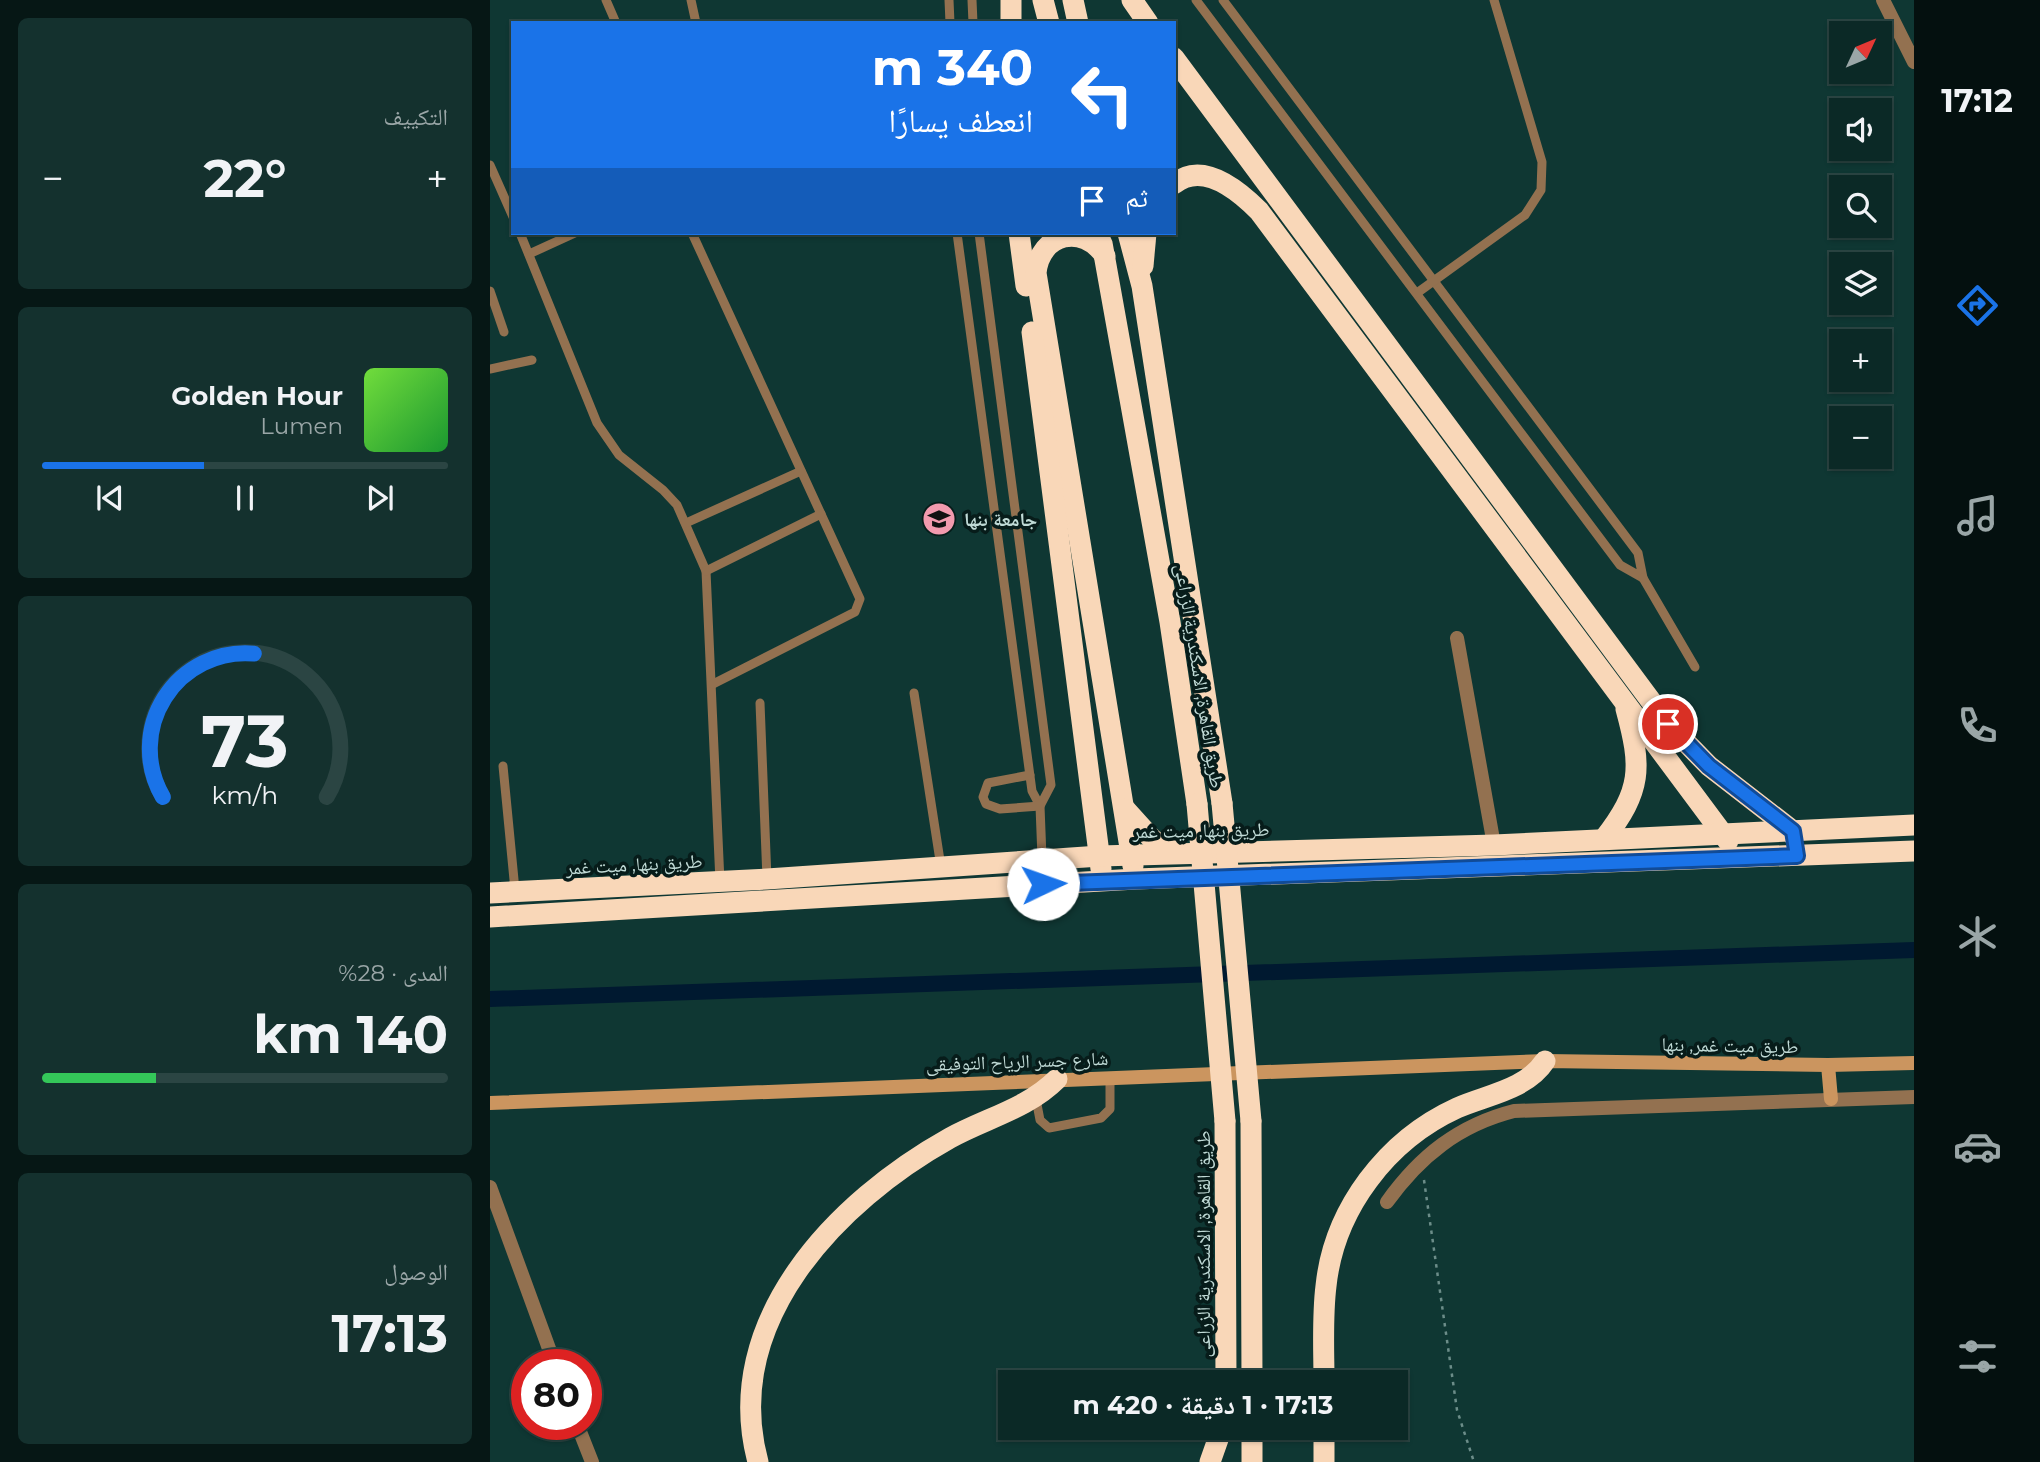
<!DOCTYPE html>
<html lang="ar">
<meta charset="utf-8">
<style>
:root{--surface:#0b2926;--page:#14312e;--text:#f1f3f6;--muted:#9aa6a7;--line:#2b4543;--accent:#1a73e8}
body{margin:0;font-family:Montserrat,"Noto Naskh Arabic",sans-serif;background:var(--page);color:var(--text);direction:rtl;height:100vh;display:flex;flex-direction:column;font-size:26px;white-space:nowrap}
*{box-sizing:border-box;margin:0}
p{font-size:23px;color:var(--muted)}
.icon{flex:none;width:38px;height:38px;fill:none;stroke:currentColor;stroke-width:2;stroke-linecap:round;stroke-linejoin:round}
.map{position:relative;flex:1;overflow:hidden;direction:ltr}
.details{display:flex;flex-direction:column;gap:18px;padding:18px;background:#061715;width:490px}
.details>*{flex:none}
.banner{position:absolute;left:21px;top:21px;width:665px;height:214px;border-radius:0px;box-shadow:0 2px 5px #0004,0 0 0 2px var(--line);direction:rtl;background:#1a73e8;color:#fff;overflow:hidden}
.needle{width:46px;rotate:46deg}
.buttons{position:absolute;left:1339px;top:21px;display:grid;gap:14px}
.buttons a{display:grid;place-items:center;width:63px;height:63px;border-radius:0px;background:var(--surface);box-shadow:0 2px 5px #0004,0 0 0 2px var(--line);font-size:35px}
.speed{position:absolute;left:21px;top:1349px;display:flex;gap:14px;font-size:35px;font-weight:700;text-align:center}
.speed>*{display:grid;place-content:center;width:91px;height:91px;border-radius:50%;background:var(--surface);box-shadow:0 2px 5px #0004,0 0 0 2px var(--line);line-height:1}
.speed .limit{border:10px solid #d22;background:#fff;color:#111}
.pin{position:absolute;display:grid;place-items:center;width:60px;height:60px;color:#fff;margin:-30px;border:4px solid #fff;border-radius:50%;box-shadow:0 2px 7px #0007}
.me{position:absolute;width:77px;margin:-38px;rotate:87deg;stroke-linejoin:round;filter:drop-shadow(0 0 5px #0008)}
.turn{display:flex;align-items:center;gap:24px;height:147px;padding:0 28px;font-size:32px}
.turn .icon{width:91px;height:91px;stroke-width:2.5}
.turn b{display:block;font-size:49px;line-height:60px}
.then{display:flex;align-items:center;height:66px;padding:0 28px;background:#0003;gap:14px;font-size:26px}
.big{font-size:52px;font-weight:700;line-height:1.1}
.details .widget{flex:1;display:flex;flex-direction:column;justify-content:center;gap:10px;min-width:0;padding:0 24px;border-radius:10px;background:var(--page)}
.details .dial{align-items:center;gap:0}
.dial svg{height:182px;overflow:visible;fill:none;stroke:var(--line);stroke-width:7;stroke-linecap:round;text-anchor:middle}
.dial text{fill:var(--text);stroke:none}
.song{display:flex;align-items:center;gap:21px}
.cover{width:84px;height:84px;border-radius:10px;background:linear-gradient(135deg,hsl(100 70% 55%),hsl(130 70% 35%))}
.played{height:7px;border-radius:4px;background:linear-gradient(90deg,var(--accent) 40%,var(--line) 40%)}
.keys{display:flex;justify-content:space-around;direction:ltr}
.heat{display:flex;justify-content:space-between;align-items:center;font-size:38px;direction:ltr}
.charge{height:10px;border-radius:5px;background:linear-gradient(90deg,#34c759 28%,var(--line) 0)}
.trip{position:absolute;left:508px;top:1370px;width:410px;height:70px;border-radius:0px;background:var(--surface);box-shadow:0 2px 5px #0004,0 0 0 2px var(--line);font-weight:700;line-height:70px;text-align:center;direction:rtl}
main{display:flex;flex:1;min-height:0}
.tab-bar{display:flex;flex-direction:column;width:126px;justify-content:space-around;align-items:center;background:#04100f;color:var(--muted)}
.tab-bar .icon{width:49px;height:49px}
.tab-bar .on{color:var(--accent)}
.tab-bar b{font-size:32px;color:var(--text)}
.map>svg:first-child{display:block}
</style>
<main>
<nav class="tab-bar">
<b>17:12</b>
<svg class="icon on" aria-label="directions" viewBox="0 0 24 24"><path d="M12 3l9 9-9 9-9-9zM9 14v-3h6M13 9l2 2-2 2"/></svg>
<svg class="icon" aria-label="music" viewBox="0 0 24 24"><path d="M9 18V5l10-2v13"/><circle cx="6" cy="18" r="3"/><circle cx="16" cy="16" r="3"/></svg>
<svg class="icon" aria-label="phone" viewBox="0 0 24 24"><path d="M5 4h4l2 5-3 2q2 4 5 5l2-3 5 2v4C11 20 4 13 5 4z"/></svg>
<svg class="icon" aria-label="climate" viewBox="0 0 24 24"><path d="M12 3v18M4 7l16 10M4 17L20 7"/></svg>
<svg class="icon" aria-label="car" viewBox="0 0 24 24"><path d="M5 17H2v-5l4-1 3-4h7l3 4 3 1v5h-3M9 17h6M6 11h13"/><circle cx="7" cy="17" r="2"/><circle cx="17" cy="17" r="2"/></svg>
<svg class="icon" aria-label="filters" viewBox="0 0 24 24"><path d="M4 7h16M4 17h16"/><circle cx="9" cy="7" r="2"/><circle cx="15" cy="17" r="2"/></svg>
</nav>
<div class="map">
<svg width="1424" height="1462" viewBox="0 0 1424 1462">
<rect width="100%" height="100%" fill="#0f3733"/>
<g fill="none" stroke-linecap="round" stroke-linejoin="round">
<path stroke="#001930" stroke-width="16" d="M0,999L1424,950"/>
<path stroke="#6c8d89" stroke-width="2.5" stroke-dasharray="3.5 5" stroke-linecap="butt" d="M934,1180L967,1410L984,1462"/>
<g stroke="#937150" stroke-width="9">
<path d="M116,0L126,23"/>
<path d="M201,0L206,23"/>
<path d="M459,0L460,23"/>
<path d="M482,0L483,23"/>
<path d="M706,0L1130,565L1153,578L1148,553L733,0"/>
<path d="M0,165L23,217"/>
<path d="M30,233L107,423L129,455L173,490L187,505L216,571L230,882"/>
<path d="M202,233L370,599L365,612L359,615L223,684"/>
<path d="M467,233L542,791L550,806L553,884"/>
<path d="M489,233L561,785L550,806L510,809L496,804L493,797L498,783L540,775"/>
<path d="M39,254L85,233"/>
<path d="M0,291L14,332"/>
<path d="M927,293L1035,215L1051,190L1052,162L1004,0"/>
<path d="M0,369L42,360"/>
<path d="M196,523L311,471"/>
<path d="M216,571L331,514"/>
<path d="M1153,578L1205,667"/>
<path d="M424,693L451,867"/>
<path d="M270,703L277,879"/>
<path d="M13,766L25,890"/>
<path d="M546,1099L550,1120L559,1128L611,1118L620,1109V1077"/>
</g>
<g stroke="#937150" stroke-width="14">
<path d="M1393,0L1424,62"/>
<path d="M967,638L1004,845"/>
<path d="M0,1187L65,1365"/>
<path d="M897,1202C930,1156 969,1125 1024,1111L1424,1097"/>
<path d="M87,1424L102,1462"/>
</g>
<g stroke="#cb955f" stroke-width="14">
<path d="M1338,1065L1341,1099"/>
<path d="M0,1103L1055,1061L1338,1065L1424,1063"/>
</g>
<g stroke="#f9d7b8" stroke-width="21">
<path d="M521,0V23"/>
<path d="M553,0L559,23"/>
<path d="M583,0L588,23"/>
<path d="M642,0L658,23"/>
<path d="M684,58L1178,724L1219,766L1303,831L1304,836"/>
<path d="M684,184C713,160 749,191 769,211L1238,841"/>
<path d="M529,233L536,286"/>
<path d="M638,233L652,286L732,803"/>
<path d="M612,243L680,622L707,804"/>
<path d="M615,256C593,223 550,233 546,273L643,866"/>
<path d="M653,266L656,233"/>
<path d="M542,332L611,869"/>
<path d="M635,809L663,840L688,852"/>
<path d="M1114,839C1152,790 1152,768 1136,709"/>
<path d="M0,893L277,879L610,856L1004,845L1424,825"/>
<path d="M0,917L646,879L1424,851"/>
<path d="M735,1121L736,1382"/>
<path d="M761,1121L762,1382"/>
<path d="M834,1382C834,1351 832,1318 836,1286C844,1209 897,1140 967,1108C996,1095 1036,1090 1055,1061"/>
<path d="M268,1462C230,1321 347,1201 460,1138C496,1118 537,1109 567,1079"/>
<path d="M720,1462L732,1428"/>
<path d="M762,1462V1428"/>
<path d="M834,1462V1428"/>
</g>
<g stroke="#f9d7b8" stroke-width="21">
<path d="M732,803L761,1121"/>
<path d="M707,804L735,1121"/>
</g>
</g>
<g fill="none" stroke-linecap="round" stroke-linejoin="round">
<defs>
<path id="route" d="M553,884L1307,856L1303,831L1219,766L1178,724"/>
</defs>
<use href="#route" stroke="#114b97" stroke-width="18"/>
<use href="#route" stroke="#1a73e8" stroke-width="12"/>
</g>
<defs>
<symbol id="university-disc" viewBox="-11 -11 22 22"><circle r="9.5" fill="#f29aae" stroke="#071c1a"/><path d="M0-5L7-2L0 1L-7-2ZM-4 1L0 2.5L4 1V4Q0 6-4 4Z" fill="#111"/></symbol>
</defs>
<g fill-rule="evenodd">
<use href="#university-disc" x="430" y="500" width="38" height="38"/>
</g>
<g text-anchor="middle" stroke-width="7" stroke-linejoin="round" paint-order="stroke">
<g font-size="19" font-weight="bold" fill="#c0dad6" stroke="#071c1a" text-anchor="start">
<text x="474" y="526">جامعة بنها</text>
</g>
<g font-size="19" fill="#c0dad6" stroke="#071c1a">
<text transform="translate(710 676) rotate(81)" y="7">طريق القاهرة, الاسكندرية الزراعى</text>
<text transform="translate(711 830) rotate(-1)" y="7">طريق بنها, ميت غمر</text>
<text transform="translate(144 864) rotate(-3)" y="7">طريق بنها, ميت غمر</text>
<text transform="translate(1240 1045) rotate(1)" y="7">طريق ميت غمر, بنها</text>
<text transform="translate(527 1061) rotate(-2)" y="7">شارع جسر الرياح التوفيقى</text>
<text transform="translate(713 1244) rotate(-90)" y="7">طريق القاهرة, الاسكندرية الزراعى</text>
</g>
</g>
</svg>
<div class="buttons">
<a><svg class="needle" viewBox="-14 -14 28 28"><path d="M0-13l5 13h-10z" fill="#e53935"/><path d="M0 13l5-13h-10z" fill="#9aa6a7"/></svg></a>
<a><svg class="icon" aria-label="sound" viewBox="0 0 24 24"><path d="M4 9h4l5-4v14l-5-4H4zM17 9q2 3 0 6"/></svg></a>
<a><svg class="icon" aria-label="search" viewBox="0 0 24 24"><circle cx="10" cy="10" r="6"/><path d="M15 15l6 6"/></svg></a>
<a><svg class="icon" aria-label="layers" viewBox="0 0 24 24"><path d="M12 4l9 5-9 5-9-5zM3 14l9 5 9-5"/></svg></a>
<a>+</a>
<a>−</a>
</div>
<div class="speed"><div class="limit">80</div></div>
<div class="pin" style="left:1178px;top:724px;background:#d93025"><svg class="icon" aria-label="arrive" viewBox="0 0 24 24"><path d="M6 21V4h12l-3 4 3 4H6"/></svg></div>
<svg class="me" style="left:553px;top:884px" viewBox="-20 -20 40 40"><circle r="19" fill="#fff"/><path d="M0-13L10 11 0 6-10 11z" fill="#1a73e8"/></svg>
<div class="trip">17:13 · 1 دقيقة · 420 m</div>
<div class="banner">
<div class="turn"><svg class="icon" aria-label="left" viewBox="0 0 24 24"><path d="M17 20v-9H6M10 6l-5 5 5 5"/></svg><div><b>340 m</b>انعطف يسارًا</div></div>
<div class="then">ثم<svg class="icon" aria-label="arrive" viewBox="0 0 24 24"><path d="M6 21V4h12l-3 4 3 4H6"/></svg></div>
</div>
</div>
<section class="details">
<div class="widget"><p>التكييف</p>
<div class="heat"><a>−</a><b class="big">22°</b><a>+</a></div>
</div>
<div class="widget">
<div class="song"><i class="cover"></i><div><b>Golden Hour</b><p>Lumen</p></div></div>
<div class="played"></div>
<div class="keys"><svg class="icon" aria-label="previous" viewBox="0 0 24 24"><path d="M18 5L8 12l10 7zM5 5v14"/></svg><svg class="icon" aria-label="pause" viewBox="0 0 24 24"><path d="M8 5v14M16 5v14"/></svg><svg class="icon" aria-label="next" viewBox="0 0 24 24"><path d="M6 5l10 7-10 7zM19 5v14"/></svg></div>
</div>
<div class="widget dial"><svg viewBox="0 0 100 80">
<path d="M14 69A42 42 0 1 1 86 69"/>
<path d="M14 69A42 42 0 0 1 54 6" stroke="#1a73e8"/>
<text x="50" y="56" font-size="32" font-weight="700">73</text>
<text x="50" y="72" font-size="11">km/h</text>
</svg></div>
<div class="widget"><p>المدى · 28%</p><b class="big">140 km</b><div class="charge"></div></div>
<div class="widget"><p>الوصول</p><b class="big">17:13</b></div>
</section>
</main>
